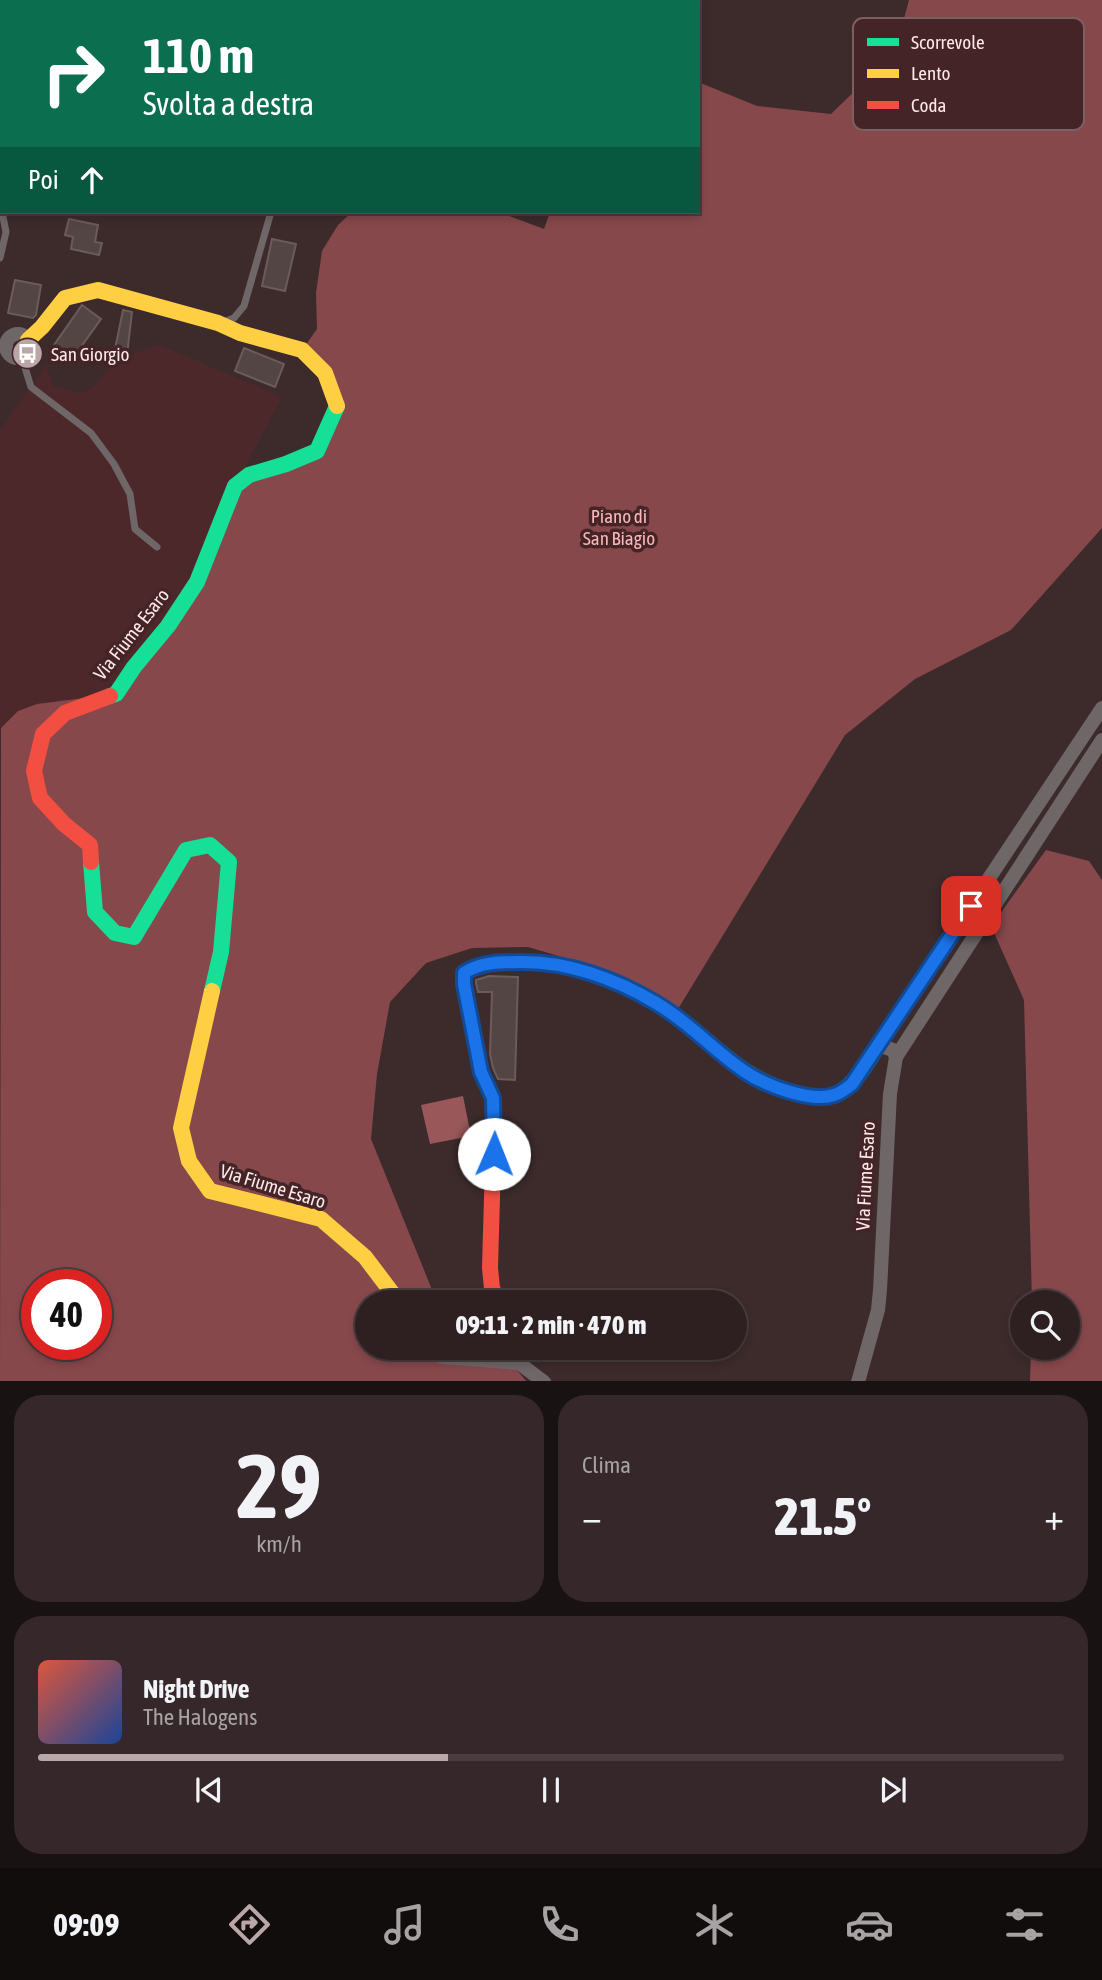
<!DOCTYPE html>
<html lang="it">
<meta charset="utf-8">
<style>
:root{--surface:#2e2021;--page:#36282a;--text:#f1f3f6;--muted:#a7a3a5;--line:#493e3f;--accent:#baa6a6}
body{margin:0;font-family:"Asap Condensed",sans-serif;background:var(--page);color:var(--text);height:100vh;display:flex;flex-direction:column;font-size:26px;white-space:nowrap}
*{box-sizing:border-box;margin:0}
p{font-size:23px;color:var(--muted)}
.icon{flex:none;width:38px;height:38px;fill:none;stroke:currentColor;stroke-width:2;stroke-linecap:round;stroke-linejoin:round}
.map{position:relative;height:1381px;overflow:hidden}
.drawer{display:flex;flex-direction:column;gap:14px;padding:14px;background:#191212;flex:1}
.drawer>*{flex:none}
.banner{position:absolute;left:0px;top:0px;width:700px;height:214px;box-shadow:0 4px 10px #0003,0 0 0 2px var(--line);background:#0b6e4f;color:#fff;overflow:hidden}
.controls{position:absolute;left:1010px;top:1290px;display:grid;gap:14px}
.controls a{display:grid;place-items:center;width:70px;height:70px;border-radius:50%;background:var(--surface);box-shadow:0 4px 10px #0003,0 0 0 2px var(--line);font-size:35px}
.speed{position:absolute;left:21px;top:1269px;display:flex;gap:14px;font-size:35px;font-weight:700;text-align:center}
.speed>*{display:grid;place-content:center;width:91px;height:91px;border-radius:50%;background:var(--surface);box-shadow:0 4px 10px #0003,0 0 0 2px var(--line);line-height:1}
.speed .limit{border:10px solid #d22;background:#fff;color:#111}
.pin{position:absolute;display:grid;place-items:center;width:60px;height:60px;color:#fff;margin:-30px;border-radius:14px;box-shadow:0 4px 10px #0006}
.me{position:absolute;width:77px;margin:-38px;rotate:1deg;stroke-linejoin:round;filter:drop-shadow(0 0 5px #0008)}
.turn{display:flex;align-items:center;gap:24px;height:147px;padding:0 28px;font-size:32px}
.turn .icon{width:91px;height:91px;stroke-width:2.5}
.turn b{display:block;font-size:49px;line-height:60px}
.then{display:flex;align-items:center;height:66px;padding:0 28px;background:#0003;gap:14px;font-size:26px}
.big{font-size:52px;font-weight:800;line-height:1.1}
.drawer .tile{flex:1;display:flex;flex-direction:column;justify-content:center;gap:10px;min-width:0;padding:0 24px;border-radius:28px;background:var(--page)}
.drawer .dial{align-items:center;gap:0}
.dial b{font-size:91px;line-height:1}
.song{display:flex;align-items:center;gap:21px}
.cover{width:84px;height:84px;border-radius:10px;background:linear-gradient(135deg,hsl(10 70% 55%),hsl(220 70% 35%))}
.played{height:7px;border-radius:4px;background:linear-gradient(90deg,var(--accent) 40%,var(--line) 40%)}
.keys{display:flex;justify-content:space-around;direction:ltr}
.heat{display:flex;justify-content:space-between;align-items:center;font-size:38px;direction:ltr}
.drawer .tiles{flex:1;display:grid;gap:14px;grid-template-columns:1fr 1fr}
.tile:last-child{grid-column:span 2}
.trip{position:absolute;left:355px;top:1290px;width:392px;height:70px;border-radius:35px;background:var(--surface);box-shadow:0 4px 10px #0003,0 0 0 2px var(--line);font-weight:800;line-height:70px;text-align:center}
.tab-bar{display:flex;height:112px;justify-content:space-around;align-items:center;background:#120d0d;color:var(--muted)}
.tab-bar .icon{width:49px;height:49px}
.tab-bar .selected{color:var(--accent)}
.tab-bar b{font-size:32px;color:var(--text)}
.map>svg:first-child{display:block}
</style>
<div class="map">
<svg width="1102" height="1382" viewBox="0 0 1102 1382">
<rect width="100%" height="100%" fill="#3d2b2c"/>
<path fill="#4d282a" d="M160,345L282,397L235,486L197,582L116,694L1,727L0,731V431L46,364L52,385L76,393L82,392L91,389L113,364L127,355Z"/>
<g fill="#87484c" fill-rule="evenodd">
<path d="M909,0H1102V528L1011,630L915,679L845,735L678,1009L572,960L528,947L472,948L426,963L390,1002L377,1074L371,1139L437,1302H368V1348H499L526,1381L0,1382L1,728L18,711L37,704L116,694L168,626L235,486L317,451L337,406L302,350L317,329L316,293L322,251L338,225L352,212H499L544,229L550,212H698V82L757,106L831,114L895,52ZM37,1284H96V1344H37Z"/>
<path d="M1046,850L1089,861L1102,880V1381H1030L1031,1348H1068V1302H1032L1024,1000L991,926Z"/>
</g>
<path fill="#99575a" d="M463,1096L471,1136L430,1144L421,1105Z"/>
<g fill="#544545" stroke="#6b5b5c" stroke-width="2">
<path d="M69,219L98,225L95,242L102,243L99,255L71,249L73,237L65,235Z"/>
<path d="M272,239L296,244L285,291L262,286Z"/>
<path d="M15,280L41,285L36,315L33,318L8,313Z"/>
<path d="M82,305L101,319L73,358L54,345Z"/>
<path d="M123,310L132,312L127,355L112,364Z"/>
<path d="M244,348L284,364L275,387L235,371Z"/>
<path d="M489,976L518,977L515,1080L498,1079L493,1068L490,1054L492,992H478L476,983V980Z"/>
</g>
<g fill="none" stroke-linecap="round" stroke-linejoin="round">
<g stroke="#6f6667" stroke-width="7">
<path d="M0,258L6,232L2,212"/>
<path d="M223,322L234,318L244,306L271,212"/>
<path d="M22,358L31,387L91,433L114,464L130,494L135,529L157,547"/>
</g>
<g stroke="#6f6667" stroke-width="14">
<circle cx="18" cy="346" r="12"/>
<path d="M896,1057L1102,740"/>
<path d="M426,1348L442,1357L519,1363L544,1382"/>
<path d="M858,1382L878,1310L880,1290L890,1094L896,1057L893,1050L884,1047L883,1038L1102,708"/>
</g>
<g stroke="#16e098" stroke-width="16">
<path d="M110,696L116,694L134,667L168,626L197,582L235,486L249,475L286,464L317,451L337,406"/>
<path d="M91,862L95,912L115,933L134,937L186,850L210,845L229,862L221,952L212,991"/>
<path d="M465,990L464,973C483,962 504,962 526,962C572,963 617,979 657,1003C709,1034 734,1079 799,1094C811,1097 824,1099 836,1094C858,1084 870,1057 883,1038"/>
</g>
<g stroke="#ffcf43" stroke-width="16">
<path d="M28,340L42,327L65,298L98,290L218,323L240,333L302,350L325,373L337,406"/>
<path d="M212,991L181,1128L189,1161L210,1191L321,1219L365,1257L399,1302"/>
</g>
<g stroke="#f24e42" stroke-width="16">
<path d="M91,862L90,845L64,824L40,798L34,771L43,734L65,713L110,696"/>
<path d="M465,990L481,1072L493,1098L494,1127L490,1268L492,1288L498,1302"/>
</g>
</g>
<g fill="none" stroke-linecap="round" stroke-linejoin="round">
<defs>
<path id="route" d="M494,1154L493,1098L481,1072L464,984V973C480,962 501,962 520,962C567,961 616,979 656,1003C689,1022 713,1050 744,1071C764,1085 811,1103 834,1095C841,1093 847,1088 852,1084L971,906"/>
</defs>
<use href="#route" stroke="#114b97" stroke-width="18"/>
<use href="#route" stroke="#1a73e8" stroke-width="12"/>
</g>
<defs>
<symbol id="bus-disc" viewBox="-11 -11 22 22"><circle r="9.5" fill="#baa6a6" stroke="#442426"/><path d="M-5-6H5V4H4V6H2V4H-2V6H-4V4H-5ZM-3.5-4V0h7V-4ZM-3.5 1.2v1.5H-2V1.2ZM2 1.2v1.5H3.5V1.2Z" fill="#fff"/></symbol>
</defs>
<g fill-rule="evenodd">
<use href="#bus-disc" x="10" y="336" width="35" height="35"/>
</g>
<g text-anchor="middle" stroke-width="7" stroke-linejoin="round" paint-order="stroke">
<g font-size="19" fill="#fee8e8" stroke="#442426" text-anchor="start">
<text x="51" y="361">San Giorgio</text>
</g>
<g font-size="19" fill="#f8b8b9" stroke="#442426">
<text x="619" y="523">Piano di<tspan x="619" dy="22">San Biagio</tspan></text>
</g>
<g font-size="19" fill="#fee8e8" stroke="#442426">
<text transform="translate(131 634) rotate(-52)" y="7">Via Fiume Esaro</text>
<text transform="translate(865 1176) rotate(-87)" y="7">Via Fiume Esaro</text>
<text transform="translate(273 1186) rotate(17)" y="7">Via Fiume Esaro</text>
</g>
</g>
<rect x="853" y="18" width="231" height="112" rx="10" fill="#442426" stroke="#7c5f60" stroke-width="2"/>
<rect x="867" y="38" width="32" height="8" fill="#16e098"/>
<rect x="867" y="69" width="32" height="9" fill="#ffcf43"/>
<rect x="867" y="101" width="32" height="8" fill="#f24e42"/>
<g font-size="19" fill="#fee8e8">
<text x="911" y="49">Scorrevole</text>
<text x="911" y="80">Lento</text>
<text x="911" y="112">Coda</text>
</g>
</svg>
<div class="controls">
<a><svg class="icon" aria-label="search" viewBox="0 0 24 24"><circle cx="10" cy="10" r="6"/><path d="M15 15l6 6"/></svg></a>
</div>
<div class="speed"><div class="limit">40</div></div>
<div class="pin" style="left:971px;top:906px;background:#d93025"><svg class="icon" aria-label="arrive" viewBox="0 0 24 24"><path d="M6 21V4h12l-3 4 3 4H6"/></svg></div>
<svg class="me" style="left:494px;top:1154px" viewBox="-20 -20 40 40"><circle r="19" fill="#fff"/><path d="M0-13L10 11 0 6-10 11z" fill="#1a73e8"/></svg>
<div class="trip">09:11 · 2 min · 470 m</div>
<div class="banner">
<div class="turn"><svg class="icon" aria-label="right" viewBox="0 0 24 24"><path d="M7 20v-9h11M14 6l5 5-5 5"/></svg><div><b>110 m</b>Svolta a destra</div></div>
<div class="then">Poi<svg class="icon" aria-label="ahead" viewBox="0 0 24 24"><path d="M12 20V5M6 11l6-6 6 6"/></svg></div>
</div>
</div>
<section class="drawer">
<div class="tiles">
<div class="tile dial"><b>29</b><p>km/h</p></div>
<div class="tile"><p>Clima</p>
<div class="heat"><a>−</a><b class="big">21.5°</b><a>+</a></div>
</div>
<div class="tile">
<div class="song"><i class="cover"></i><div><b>Night Drive</b><p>The Halogens</p></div></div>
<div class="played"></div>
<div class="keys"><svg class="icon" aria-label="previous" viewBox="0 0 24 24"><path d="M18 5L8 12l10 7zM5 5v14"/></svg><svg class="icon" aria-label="pause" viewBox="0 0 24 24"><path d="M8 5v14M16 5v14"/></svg><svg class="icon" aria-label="next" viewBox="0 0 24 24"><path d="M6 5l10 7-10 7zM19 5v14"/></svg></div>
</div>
</div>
</section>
<nav class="tab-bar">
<b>09:09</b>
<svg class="icon selected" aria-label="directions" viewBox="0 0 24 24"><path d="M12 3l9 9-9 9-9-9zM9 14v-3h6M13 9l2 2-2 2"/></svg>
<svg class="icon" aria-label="music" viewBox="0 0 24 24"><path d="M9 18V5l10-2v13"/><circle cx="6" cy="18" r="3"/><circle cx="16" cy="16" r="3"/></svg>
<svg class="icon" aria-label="phone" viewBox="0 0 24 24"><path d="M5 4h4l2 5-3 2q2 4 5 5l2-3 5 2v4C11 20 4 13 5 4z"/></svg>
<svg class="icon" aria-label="climate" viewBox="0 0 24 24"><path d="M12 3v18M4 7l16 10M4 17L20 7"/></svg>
<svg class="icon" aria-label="car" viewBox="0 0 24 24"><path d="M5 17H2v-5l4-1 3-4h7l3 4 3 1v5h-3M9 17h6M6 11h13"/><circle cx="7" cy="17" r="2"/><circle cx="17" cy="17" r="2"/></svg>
<svg class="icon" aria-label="filters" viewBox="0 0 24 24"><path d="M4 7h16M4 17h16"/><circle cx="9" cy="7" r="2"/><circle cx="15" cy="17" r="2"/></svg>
</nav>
